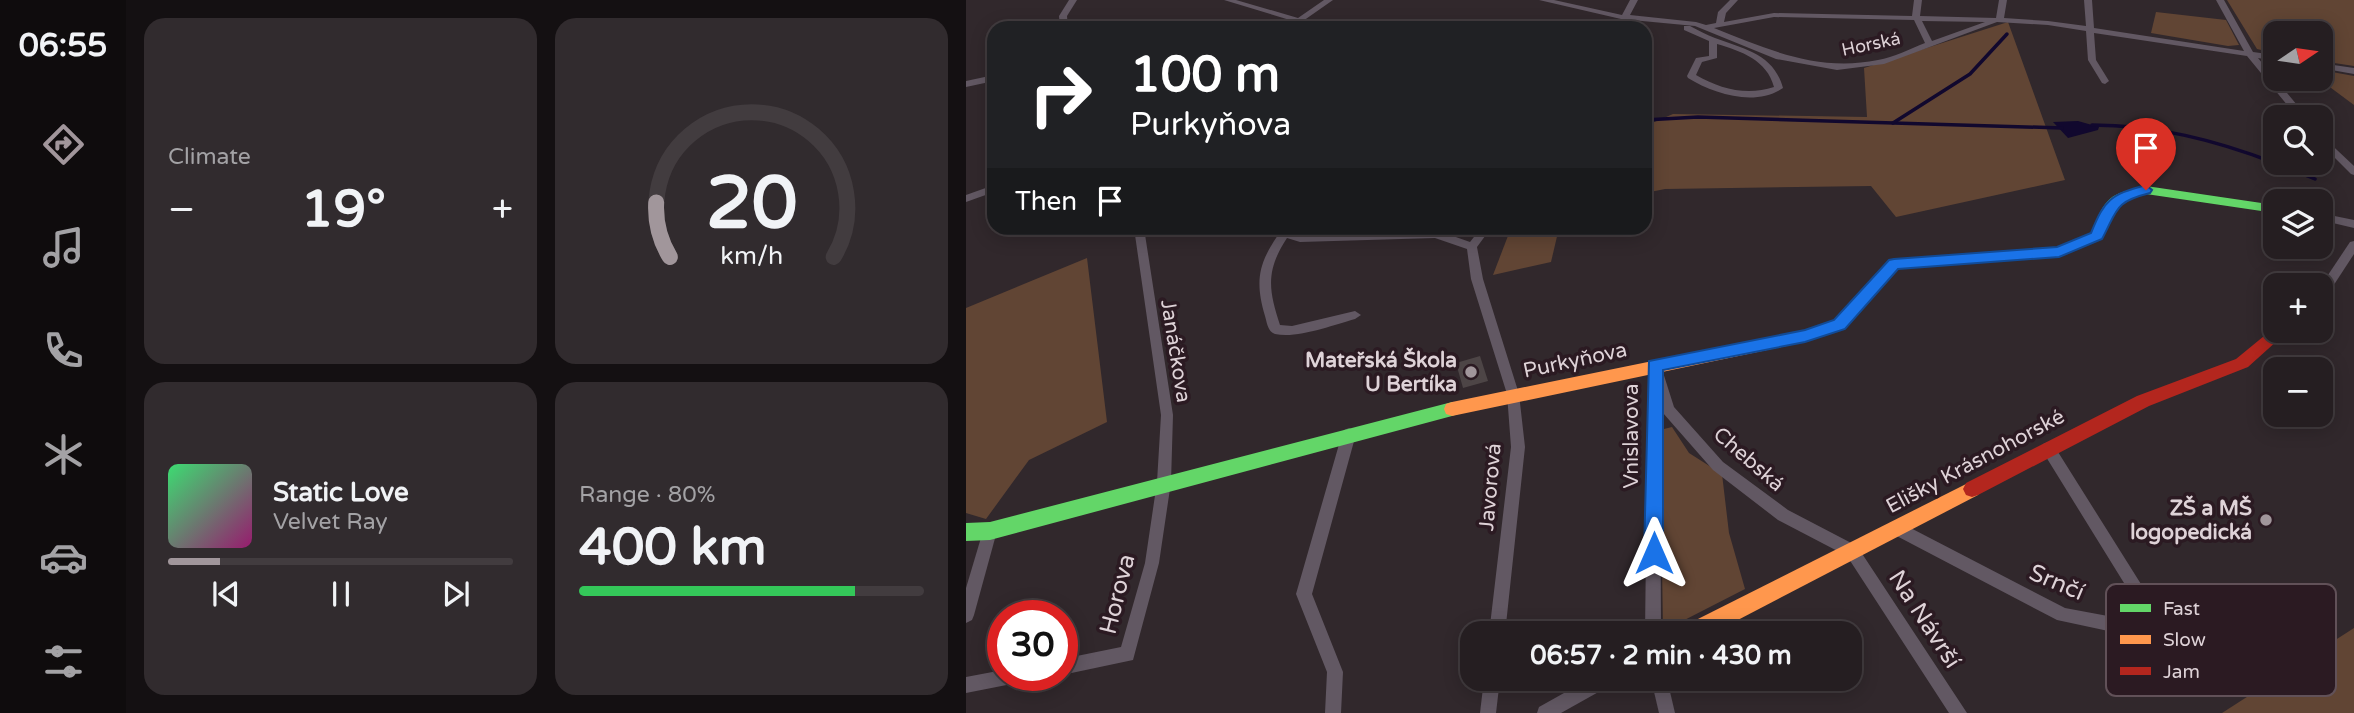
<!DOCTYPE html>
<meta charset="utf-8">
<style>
:root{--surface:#251e21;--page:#312b2e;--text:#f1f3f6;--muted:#a3a2a5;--line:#423c3f;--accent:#a1969b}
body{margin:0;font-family:"Varela Round",sans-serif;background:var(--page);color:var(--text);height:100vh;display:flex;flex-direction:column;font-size:26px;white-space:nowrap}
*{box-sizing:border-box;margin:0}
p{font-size:23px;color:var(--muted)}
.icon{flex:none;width:38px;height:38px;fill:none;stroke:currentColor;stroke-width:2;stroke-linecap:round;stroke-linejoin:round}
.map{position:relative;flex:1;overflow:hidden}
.panel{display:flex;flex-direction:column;gap:18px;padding:18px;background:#141012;width:840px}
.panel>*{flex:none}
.top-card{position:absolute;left:21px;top:21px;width:665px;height:214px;border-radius:21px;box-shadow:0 4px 18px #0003,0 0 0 2px var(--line);background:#202124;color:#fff;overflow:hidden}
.needle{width:46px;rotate:77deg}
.buttons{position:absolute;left:1297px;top:21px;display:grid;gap:14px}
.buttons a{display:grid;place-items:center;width:70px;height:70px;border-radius:14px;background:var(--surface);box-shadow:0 4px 18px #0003,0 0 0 2px var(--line);font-size:35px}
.speed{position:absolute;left:21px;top:600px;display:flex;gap:14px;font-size:35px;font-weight:700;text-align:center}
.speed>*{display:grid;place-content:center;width:91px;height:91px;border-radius:50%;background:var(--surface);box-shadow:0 4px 18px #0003,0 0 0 2px var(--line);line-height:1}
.speed .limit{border:10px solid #d22;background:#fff;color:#111}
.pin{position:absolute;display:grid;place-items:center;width:60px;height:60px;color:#fff;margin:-72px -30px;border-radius:50% 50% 50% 0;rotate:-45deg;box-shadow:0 0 7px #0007}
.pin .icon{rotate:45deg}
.me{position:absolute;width:77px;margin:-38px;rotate:0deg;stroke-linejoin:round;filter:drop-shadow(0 0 5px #0008)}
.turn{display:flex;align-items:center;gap:24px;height:147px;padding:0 28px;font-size:32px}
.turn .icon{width:91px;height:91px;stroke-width:2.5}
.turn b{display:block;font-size:49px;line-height:60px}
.then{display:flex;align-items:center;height:66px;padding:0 28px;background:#0003;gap:14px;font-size:26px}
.big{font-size:52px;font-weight:700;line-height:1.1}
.panel .card{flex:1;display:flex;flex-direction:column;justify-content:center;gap:10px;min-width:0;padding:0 24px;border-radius:21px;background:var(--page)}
.panel .dial{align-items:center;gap:0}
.dial svg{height:182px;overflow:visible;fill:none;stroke:var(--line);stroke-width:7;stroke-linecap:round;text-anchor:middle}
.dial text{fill:var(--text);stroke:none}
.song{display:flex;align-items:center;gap:21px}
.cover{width:84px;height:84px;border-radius:10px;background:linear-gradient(135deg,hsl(140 70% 55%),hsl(320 70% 35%))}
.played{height:7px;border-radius:4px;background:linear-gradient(90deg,var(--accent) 15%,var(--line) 15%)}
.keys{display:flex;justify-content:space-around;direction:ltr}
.heat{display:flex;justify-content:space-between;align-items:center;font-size:38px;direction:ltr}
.charge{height:10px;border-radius:5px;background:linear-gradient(90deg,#34c759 80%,var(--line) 0)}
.panel .tiles{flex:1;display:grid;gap:18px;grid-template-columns:repeat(2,1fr)}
.trip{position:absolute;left:494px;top:621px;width:402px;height:70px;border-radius:21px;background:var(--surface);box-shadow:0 4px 18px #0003,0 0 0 2px var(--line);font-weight:700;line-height:70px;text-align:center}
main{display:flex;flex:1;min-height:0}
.tabs{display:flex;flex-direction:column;width:126px;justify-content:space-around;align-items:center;background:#0f0c0d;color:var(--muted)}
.tabs .icon{width:49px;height:49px}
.tabs .on{color:var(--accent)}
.tabs b{font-size:32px;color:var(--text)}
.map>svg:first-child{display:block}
</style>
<main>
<nav class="tabs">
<b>06:55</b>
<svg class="icon on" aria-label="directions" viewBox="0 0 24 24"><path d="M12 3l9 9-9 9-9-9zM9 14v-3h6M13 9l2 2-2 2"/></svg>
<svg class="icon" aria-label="music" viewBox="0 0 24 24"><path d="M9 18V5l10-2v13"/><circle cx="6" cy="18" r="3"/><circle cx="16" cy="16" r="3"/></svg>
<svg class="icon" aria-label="phone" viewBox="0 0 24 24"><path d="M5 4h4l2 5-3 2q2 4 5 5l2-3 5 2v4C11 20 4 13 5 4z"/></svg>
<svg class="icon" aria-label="climate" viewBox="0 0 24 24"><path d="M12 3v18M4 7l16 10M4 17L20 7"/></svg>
<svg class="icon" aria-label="car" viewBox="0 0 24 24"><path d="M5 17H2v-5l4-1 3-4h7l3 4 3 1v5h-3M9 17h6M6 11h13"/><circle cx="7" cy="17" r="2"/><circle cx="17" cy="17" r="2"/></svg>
<svg class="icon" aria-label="filters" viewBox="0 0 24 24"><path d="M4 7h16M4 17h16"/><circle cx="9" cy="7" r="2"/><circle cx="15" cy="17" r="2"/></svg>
</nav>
<section class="panel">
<div class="tiles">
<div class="card"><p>Climate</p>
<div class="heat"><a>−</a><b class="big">19°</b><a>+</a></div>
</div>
<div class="card dial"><svg viewBox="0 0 100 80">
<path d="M14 69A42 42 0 1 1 86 69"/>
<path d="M14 69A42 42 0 0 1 8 45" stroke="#a1969b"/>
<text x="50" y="56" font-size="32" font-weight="700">20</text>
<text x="50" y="72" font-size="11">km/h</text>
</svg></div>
<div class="card">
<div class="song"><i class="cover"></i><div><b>Static Love</b><p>Velvet Ray</p></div></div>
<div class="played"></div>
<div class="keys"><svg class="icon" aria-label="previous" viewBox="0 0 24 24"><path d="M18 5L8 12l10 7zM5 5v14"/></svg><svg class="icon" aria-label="pause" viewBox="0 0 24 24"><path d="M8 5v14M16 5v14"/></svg><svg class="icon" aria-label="next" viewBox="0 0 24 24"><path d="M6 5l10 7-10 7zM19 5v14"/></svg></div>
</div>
<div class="card"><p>Range · 80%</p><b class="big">400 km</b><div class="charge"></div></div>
</div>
</section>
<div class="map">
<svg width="1388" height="713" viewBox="0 0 1388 713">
<rect width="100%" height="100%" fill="#31282c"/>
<g fill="#614534">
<path d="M1261,0H1388V66L1355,61L1354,33H1309L1308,53L1291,49Z"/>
<path d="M1190,12L1260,20L1273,45L1262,46L1185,33Z"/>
<path d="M1042,22L1099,180L930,217L905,186L699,189L679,193V126L707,114L901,117L898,68Z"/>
<path d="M1355,70L1388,76V105L1353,79Z"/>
<path d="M545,228H593L585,262L527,275Z"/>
<path d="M121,258L141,422L63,460L20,519L0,513V308Z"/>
<path d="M706,427L723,453L756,474L763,533L779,589L697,631L694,430Z"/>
<path d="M1388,628V713H1256Z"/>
</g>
<path fill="#11082e" d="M1112,121L1133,127L1132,130L1102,138L1087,122Z"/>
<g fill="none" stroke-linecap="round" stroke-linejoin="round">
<g stroke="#11082e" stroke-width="3.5">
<path d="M679,120L732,117L1096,128"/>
<path d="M927,123L1004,74L1041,34"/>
<path d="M1126,125C1190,125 1249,140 1309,163"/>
<path d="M1310,163L1349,179"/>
</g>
</g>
<path fill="#4d4546" d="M514,356L522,381L497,388L490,363Z"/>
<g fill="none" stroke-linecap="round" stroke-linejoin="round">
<g fill="#625863" fill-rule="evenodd">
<path d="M103,0H111L101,16L102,28H94L93,16Z"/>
<path d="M258,0H270L332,18L358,0H367L327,28H318L327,21Z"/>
<path d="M573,0H588L656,15L664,0H672L664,15L730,22L740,25L750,23L752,12L764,0H772L760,13L758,22L808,13L946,16L948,0H956L954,16L1030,18L1033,0H1041L1038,18L1082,21L1120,26L1118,0H1126L1128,28L1278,51L1250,0H1258L1287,52L1309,55V61L1292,58L1341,117H1331L1281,56L1128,33L1130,60L1143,81L1139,84L1136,83L1122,60L1120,31L1082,25L1031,22L918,64L871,70L810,59L729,26L655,19ZM808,17L948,20L959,43C944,49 928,57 912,60C852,72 803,50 748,28ZM956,21L1019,22L966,41Z"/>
<path d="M718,26H724C732,30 741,35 749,38C778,49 808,54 817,88C789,107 748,94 722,78L721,76L730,58L743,56V41L718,30ZM751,44C775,51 801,60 808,87C781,96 754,89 730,75L736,62L751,58Z"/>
<path d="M1354,63L1388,68V74L1354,68Z"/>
<path d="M28,75V81L0,87V81Z"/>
<path d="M1354,134L1388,166V175L1385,174L1354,143Z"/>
<path d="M28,185V192L0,202V195Z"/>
<path d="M1354,213L1388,220V228L1354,220Z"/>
<path d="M168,228H178L207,415L205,482L193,563L167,660L96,675V659L155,647L179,563L191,482L195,415Z"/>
<path d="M299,228H314L335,234L470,230L504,242L515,228H525L511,247L517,279L553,394L559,447L539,634H523L545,447L541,394L505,279L501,249L469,238L334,242L321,238C300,270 302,289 314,325L326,326L389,311L395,315L389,319C367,325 331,339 309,334C302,332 301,323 299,316C289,282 292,264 312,235L300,231Z"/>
<path d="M1388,241V254L1358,300L1354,301V287L1384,242Z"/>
<path d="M689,361L693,363L695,366L708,407L757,462L822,510L891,546L1001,713H983L881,556L812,520L747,470L697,413L694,405L695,634H679L682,376L685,372L683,366L685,363Z"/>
<path d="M383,428L388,430L390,434L346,594L377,672L375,713H359L361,672L330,594L376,434L378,430Z"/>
<path d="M1082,442L1087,444L1185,600L1188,605C1183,615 1172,630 1161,635L1091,620L925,533L923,528L925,523L930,521L935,523L1099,608L1158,619L1171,604L1077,452L1075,448L1077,444Z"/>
<path d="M24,524L29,526L31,531L8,615L6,620L0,623V588L17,531L19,526Z"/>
<path d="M37,670V676H58L56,682L0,693V677Z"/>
<path d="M518,679H534L530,713H514Z"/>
<path d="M623,679H647L645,685L595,713H571L573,707Z"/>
<path d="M685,679H701L709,713H693Z"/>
</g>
<g fill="#63d668" fill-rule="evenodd">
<path d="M1180,186L1309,205V213L1180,194C1144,202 1151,211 1136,239L1093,257L932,269L911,292L906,293L899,288L923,260L928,259L1091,247L1125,233C1140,197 1142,194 1180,186Z"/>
<path d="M486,402L492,404L494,409L492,414L486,416L24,540L0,541V523L24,522Z"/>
</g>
<g fill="#ff974d" fill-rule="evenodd">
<path d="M906,283L913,288L911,292L879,328L839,342L486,416L480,414L478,409L480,404L486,402L838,330L869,320L901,284Z"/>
<path d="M1006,481L1012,483L1015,489L1012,495L745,634H713L716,627Z"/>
</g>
<path fill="#b3261e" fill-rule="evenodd" d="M1309,327V331H1322L1282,367L1183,406L1012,495L1006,497L1000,495L997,489L1000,483L1171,396L1270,359Z"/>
</g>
<path fill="#1a73e8" stroke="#114b97" stroke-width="2" d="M1180,185L1186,190L1184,193C1148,202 1152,209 1136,239L1093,257L932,269L879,329L839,342L697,370V553L694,560L688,562L681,560L678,553L683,361L839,330L868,320L923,260L928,259L1091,247L1125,233C1139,199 1144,195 1180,185Z"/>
<g fill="#a1969b" stroke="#2b1a22" stroke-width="2.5">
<circle cx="505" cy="372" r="7"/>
<circle cx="1300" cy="520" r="7"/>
</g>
<g text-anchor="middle" stroke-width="7" stroke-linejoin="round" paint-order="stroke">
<g font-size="18" fill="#ded2d7" stroke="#2b1a22">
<text transform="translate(905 44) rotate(-12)" y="6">Horská</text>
</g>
<g font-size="21" fill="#ded2d7" stroke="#2b1a22">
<text transform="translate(210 351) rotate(81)" y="7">Janáčkova</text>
<text transform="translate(609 360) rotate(-12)" y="7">Purkyňova</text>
<text transform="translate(665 436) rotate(-90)" y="7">Vnislavova</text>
<text transform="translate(783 459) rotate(41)" y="7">Chebská</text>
<text transform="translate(1009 461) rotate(-28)" y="7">Elišky Krásnohorské</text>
<text transform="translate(524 487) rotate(-85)" y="7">Javorová</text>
</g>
<g font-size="21" font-weight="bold" fill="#ded2d7" stroke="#2b1a22" text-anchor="end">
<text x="491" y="367">Mateřská Škola<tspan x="491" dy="24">U Bertíka</tspan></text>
<text x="1286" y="515">ZŠ a MŠ<tspan x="1286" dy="24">logopedická</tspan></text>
</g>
<g font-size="24" fill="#ded2d7" stroke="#2b1a22">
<text transform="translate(1091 582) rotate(23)" y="8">Srnčí</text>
<text transform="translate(151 594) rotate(-76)" y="8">Horova</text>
<text transform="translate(959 619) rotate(57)" y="8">Na Návrší</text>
</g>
</g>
<rect x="1140" y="584" width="230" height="112" rx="10" fill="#2b1a22" stroke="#615158" stroke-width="2"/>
<rect x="1154" y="604" width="31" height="8" fill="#63d668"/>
<rect x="1154" y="635" width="31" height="9" fill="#ff974d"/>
<rect x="1154" y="667" width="31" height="8" fill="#b3261e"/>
<g font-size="19" fill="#ded2d7">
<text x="1197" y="615">Fast</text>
<text x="1197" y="646">Slow</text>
<text x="1197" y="678">Jam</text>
</g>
</svg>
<div class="buttons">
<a><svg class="needle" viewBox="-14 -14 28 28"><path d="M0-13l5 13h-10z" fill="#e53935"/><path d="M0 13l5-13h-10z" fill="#a3a2a5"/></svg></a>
<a><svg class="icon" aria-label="search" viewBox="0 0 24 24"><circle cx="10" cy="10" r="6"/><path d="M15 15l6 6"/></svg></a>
<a><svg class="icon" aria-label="layers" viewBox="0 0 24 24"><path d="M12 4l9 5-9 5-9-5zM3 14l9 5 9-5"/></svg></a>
<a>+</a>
<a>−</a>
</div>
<div class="speed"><div class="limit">30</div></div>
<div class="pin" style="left:1180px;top:190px;background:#d93025"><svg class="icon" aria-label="arrive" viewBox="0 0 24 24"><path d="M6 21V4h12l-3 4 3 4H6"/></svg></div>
<svg class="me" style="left:688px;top:553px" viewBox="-20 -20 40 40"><path d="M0-17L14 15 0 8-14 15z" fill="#1a73e8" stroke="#fff" stroke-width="4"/></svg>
<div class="trip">06:57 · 2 min · 430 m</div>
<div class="top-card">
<div class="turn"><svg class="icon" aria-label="right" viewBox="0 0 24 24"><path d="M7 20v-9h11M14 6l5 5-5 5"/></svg><div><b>100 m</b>Purkyňova</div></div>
<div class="then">Then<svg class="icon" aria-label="arrive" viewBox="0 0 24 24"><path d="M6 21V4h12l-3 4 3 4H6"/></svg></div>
</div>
</div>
</main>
